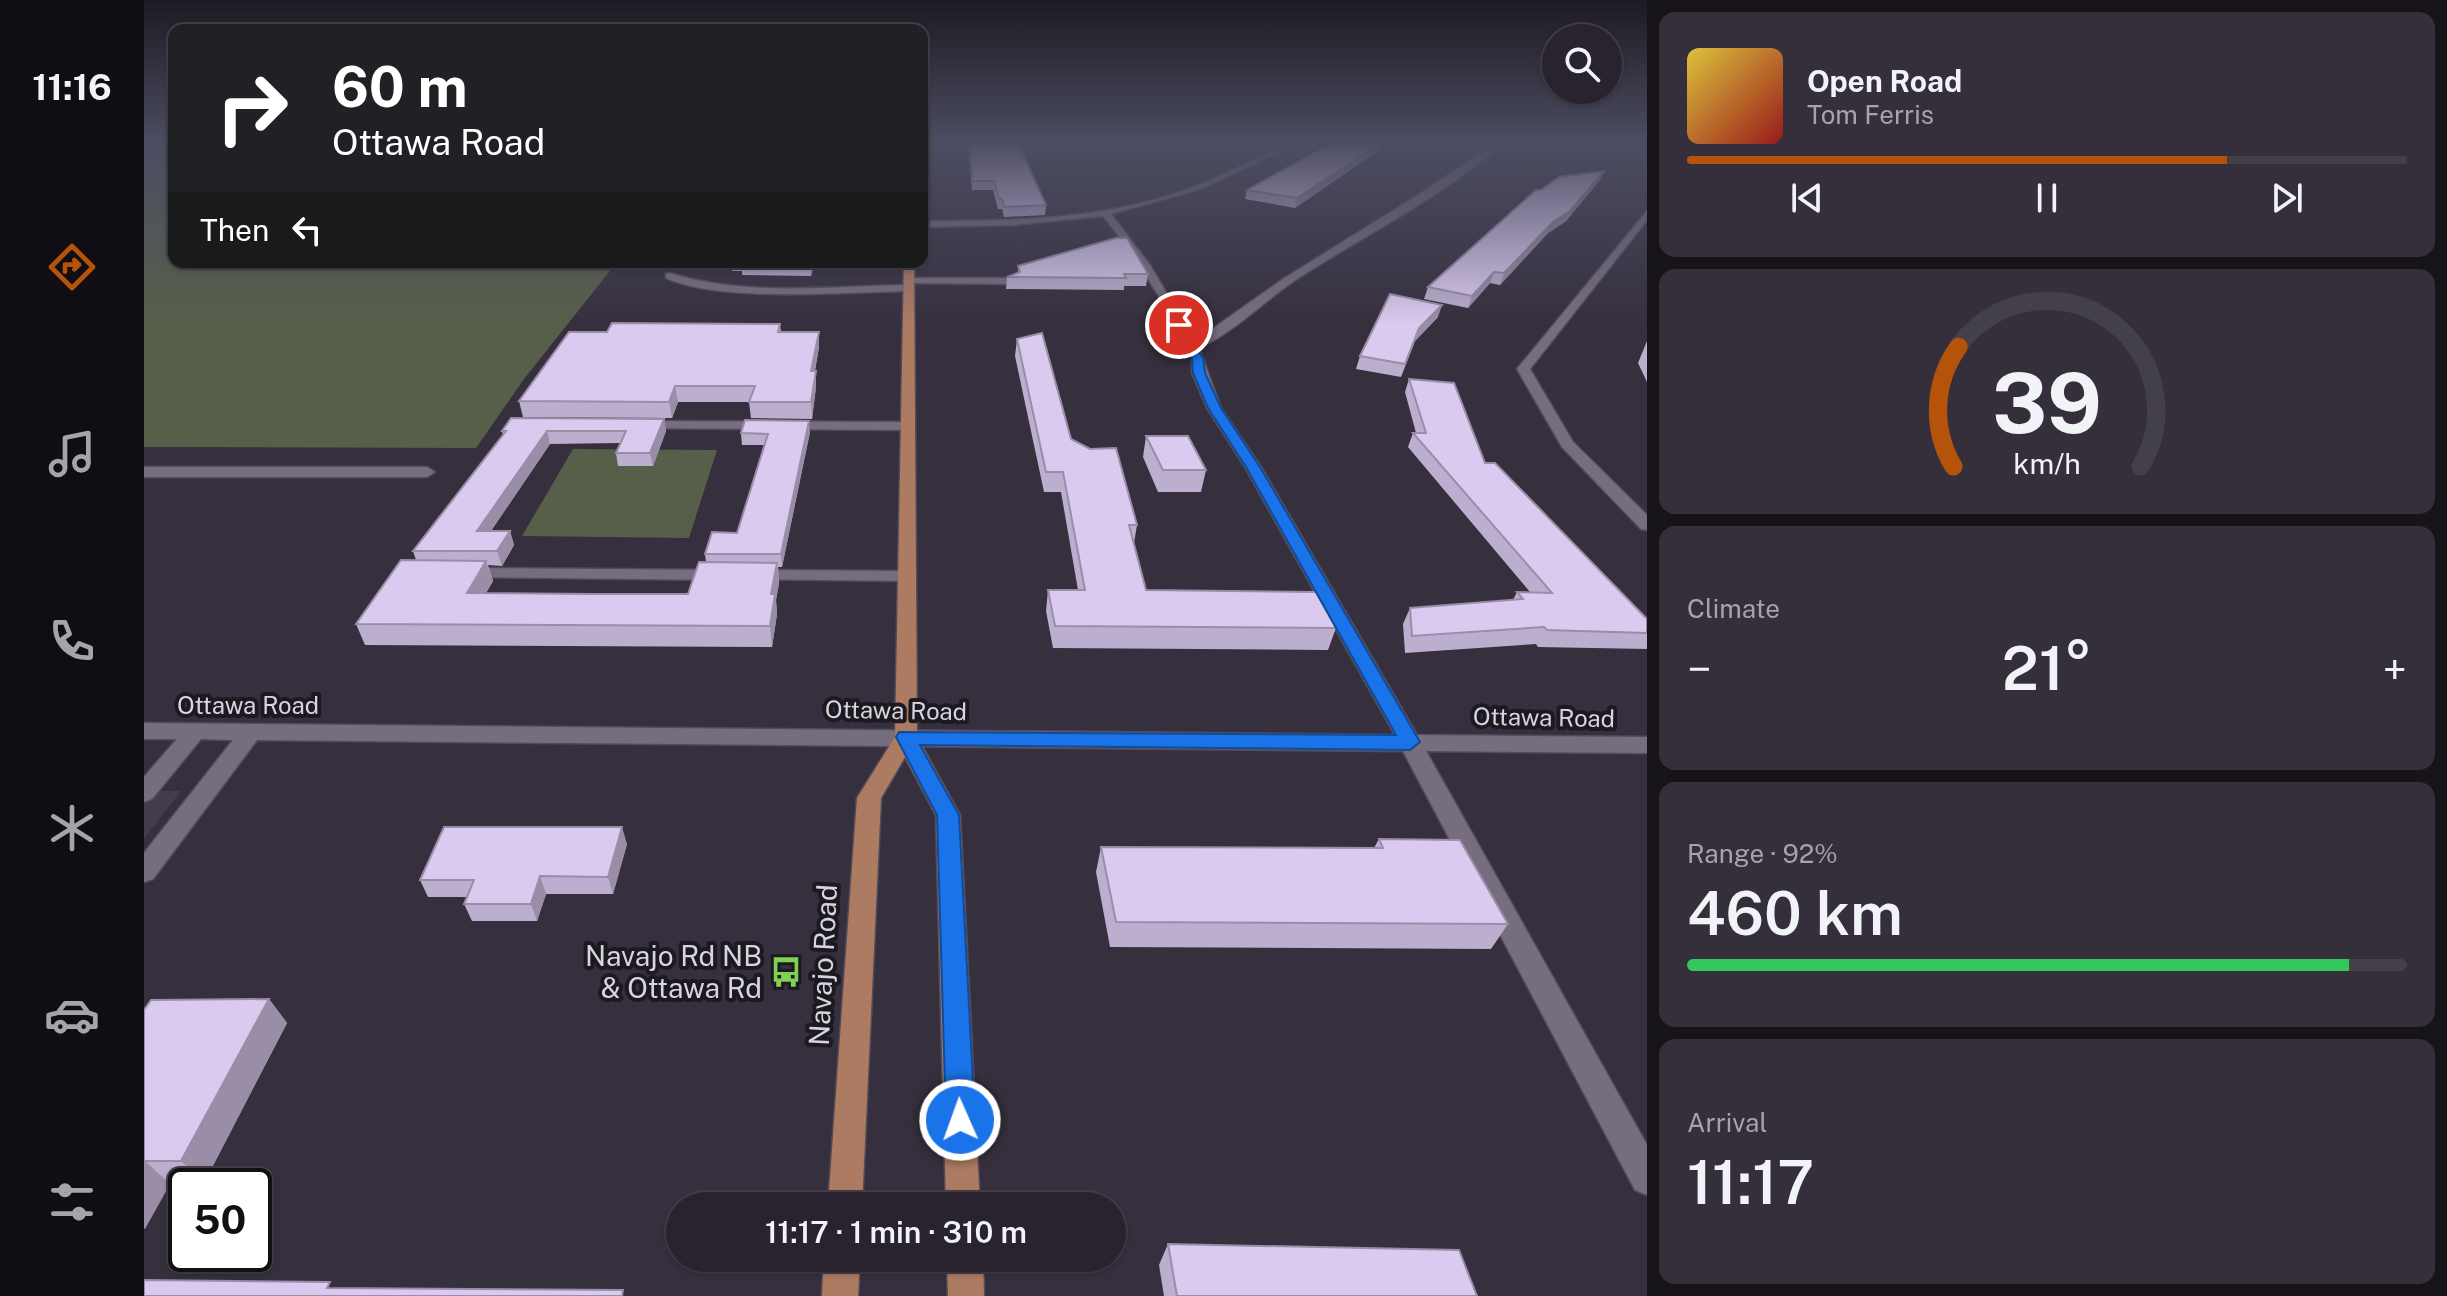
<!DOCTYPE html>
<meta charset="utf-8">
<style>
:root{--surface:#28232e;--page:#342f3a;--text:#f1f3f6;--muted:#a5a4aa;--line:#44404a;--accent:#b45309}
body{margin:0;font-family:"Public Sans",sans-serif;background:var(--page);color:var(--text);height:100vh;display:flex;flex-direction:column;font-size:30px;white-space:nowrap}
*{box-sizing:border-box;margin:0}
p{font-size:26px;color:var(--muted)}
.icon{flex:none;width:44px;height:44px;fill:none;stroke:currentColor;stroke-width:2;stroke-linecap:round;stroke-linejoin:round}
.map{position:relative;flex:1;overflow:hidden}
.drawer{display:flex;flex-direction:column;gap:12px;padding:12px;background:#161319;width:800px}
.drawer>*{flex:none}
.hud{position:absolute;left:24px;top:24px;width:760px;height:244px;border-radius:16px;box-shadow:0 2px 6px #0004,0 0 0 2px var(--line);background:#202124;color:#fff;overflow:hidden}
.fabs{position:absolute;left:1398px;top:24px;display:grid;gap:16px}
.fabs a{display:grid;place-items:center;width:80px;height:80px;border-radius:50%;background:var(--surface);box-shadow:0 2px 6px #0004,0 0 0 2px var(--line);font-size:40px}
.speed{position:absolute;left:24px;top:1168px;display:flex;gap:16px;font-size:40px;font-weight:700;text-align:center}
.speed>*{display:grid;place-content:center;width:104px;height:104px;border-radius:50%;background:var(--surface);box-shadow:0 2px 6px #0004,0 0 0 2px var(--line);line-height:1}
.speed .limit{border:4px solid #111;border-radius:12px;background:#fff;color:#111}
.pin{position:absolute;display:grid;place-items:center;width:68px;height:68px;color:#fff;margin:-34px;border:4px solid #fff;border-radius:50%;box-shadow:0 2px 8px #0007}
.me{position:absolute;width:88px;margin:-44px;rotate:358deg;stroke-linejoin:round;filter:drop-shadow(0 0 6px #0008)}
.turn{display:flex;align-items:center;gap:28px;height:168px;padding:0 32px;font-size:36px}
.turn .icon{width:104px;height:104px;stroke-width:2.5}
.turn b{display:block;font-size:56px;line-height:68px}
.then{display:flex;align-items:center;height:76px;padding:0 32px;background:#0003;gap:16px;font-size:30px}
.big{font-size:60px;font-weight:600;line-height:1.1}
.drawer .tile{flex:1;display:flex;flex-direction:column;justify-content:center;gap:12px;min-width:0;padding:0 28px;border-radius:16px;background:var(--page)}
.drawer .dial{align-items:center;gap:0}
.dial svg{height:208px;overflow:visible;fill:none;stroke:var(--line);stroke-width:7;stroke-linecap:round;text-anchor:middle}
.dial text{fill:var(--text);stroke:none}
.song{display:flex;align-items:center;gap:24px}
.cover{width:96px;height:96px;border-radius:12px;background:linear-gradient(135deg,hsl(50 70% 55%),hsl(0 70% 35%))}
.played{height:8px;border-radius:4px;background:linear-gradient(90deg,var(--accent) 75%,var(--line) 75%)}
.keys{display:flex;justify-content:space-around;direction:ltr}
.heat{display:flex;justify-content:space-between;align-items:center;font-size:44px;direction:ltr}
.charge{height:12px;border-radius:6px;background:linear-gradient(90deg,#34c759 92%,var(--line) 0)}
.trip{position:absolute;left:522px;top:1192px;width:460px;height:80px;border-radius:40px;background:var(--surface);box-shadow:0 2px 6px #0004,0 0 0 2px var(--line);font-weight:600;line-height:80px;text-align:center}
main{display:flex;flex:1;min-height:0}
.menu{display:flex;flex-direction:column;width:144px;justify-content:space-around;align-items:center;background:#100e12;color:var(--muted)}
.menu .icon{width:56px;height:56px}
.menu .on{color:var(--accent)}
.menu b{font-size:36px;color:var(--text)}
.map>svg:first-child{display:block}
</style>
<main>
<nav class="menu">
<b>11:16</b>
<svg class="icon on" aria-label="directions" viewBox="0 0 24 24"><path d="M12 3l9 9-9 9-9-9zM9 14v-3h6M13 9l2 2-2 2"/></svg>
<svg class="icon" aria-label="music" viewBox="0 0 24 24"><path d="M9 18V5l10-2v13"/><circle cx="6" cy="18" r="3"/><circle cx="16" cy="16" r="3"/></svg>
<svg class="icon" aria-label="phone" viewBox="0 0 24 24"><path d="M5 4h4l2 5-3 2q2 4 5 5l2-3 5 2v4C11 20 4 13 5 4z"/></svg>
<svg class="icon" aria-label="climate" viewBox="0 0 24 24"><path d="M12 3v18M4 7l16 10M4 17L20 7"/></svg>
<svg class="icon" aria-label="car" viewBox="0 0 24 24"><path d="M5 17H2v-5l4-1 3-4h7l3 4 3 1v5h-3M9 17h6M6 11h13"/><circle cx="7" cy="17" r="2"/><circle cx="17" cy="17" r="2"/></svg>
<svg class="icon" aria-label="filters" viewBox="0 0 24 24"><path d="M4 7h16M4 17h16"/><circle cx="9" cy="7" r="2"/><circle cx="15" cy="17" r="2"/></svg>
</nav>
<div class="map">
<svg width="1503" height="1296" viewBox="0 0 1503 1296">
<rect width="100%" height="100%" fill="#362f3e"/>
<path fill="#443c4d" d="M0,791H37L0,839Z"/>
<g fill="#575f4a">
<path d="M0,143H30V262H473L380,379L332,448L0,447Z"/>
<path d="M429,449L573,450L545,538L378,536Z"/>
</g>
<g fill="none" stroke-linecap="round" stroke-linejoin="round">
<defs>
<g id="minor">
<path d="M1145,143H1154L1057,189L967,214L1006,265L1051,341L1139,279L1274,195L1351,143H1359C1298,198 1218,236 1150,281C1118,303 1090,332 1055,348L1077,408L1117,467L1273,735L1503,737V753L1282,751L1503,1145V1195L1491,1190L1259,751L113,740L9,879L0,882V853L89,740L57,739L8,799L0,802V777L33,739H0V723L1251,735L1101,467L1063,408L1048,373V358L1018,301L985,249L959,216L870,225L778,227V221C864,221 951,220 1033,193C1072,180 1108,159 1145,143Z"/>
<path d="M1503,211V220L1386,369L1429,442L1503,515V530L1497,529L1418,447L1373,369Z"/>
<path d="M526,273C600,297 688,286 765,285L770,288L765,291C703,292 576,303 522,278V274Z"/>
<path d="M764,278H869L874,281L869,284L760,283L759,281Z"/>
<path d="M493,421L764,422L771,426L764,430L488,428L486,425Z"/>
<path d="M0,467H283L291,472L283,477H0Z"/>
<path d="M318,568L578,570L587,575L578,580L312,577L309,573Z"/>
<path d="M610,570L762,571L771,576L762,581L604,579L601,575L604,571Z"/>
</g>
<g id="major">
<path d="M760,262H770L773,737L816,815L836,1206H802L792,815L761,757L737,798L718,1206H684L713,798L751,737Z"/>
<path d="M680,1258H716L714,1296H678Z"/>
<path d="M803,1258H839L840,1296H804Z"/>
</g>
</defs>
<use href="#minor" stroke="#524c59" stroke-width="3"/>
<use href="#major" stroke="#524c59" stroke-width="3"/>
<use href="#minor" fill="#766e7f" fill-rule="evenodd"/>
<use href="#major" fill="#ad7b62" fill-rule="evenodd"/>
</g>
<g fill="#bcaece">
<path d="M824,143H874L902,205L901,215L860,217L858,209H854L849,190H828Z"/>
<path d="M1241,146L1151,208L1101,199L1103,190Z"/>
<path d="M1456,180L1422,221L1404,233L1356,285L1346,283L1324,308L1280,299L1284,287L1397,190Z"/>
<path d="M587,262H671L667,276L598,275V271H588Z"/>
<path d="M874,266L1004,274L1002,286H980V290L862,289L863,277L874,273Z"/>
<path d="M1294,317L1271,341L1257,377L1212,369L1216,356Z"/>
<path d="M636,324L637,332H675V347L671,371L672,387L668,419L607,418L605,402H534L528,418L379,417L375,401Z"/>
<path d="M873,339L927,439L993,525L990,543L1002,590L1192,628L1184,650L909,648L902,611L904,590H934L917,492H900L871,356Z"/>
<path d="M1503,341V382L1494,363Z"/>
<path d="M1265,379L1341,463L1503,619V649L1394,647L1392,644L1261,653L1259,624L1266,608L1369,600L1373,592H1386L1264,447L1269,433H1272L1261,392Z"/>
<path d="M520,419L522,431L509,466H474L472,453L476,443L406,444L347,531H366L370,545L358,566L344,565L349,581L342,593L544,594L562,562L561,554L593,533L620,445H598L597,433L666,432L638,567H634L635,583L632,600L633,614L628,647L221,645L212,624L272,560L269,551L359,435L358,431Z"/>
<path d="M1002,436L1062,470L1057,492H1014L999,457Z"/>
<path d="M1235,839L1364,924L1347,949L966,947L952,872L957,847L1230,848Z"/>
<path d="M483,844L469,894H402L393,921H328L320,904L323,897H284L276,880Z"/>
<path d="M125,999L143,1023L60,1183L26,1184L0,1229V1010Z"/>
<path d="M1024,1244L1333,1296H1020L1015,1265Z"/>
</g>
<g fill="#998da7">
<path d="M1236,143H1242L1241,146L1151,208L1153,198Z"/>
<path d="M1460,171L1456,180L1422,221L1404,233L1356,285L1360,273L1409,222Z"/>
<path d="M667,262H671L667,276L666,265Z"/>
<path d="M1350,272L1346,283L1324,308L1328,296Z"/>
<path d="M1298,305L1294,317L1271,341L1257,377L1275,328Z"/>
<path d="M675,332V347L668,387L667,371Z"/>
<path d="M672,371V387L668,419L667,402Z"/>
<path d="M531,386L534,402L528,418L525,402Z"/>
<path d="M520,419L522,431L509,466L506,453Z"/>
<path d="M665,421L666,432L638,567L637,554Z"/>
<path d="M403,431L406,444L337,545L333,531Z"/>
<path d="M366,531L370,545L358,566L353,551Z"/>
<path d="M342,561L349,581L330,613L323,593Z"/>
<path d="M633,563L635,583L632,600L633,614L628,647L626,626L627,594Z"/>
<path d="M478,827L483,844L469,894L464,877Z"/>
<path d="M396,876L402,894L393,921L387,904Z"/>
<path d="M125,999L143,1023L60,1183L37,1161Z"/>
<path d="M1,1161L26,1184L1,1229L0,1228V1164Z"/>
</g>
<g fill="#dbcaef" stroke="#998da7" stroke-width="2">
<path d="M825,143H874L902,205L860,207L858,199H855L850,181H829Z"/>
<path d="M1188,143H1236L1153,198L1103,190Z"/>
<path d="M1460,171L1426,211L1409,222L1360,273L1350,272L1328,296L1284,287L1392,190H1397L1415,177Z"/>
<path d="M972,238H983L1004,274H980L982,278L863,277L876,272L874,266Z"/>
<path d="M598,262H667L666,265L597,264Z"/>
<path d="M1246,294L1298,305L1275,328L1261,364L1216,356Z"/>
<path d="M468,323L636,324L634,332H675L667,371H672L667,402H605L611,386H531L525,402L375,401L425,332H463Z"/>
<path d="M898,333L927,439L946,449L972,448L993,525H985L1002,590L1172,592L1192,628L911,626L904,590H941L919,472H902L873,339Z"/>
<path d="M1265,379L1310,383L1341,463H1351L1503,619V633L1403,630L1400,627L1268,636L1266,608L1379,599L1373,592L1408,593L1269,433H1282Z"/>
<path d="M367,418L520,419L506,453H472L482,431H403L333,531H366L353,551H269L362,431H358Z"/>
<path d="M601,420L665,421L637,554H561L568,532L593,533L624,434L597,433Z"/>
<path d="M1002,436H1044L1062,470H1019Z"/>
<path d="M257,560L342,561L323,593L447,594H544L555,562L633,563L627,594H631L626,626L212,624Z"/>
<path d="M300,827H478L464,877L396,876L387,904H320L330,880H276Z"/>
<path d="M1235,839L1316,840L1364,924L972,922L957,847L1239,848Z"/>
<path d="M125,999L37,1161H1L0,1164V1010L7,1000Z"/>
<path d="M1024,1244L1315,1250L1333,1296H1033Z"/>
<path d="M0,1280L186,1282L183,1288L479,1290L478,1296H0Z"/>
</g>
<linearGradient id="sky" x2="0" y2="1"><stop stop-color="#1e1a22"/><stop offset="0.44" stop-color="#4c4d63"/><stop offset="1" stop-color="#4c4d63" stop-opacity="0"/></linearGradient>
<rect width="1503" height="324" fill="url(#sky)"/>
<path fill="#1a73e8" stroke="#114b97" stroke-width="2" d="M1035,321L1059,358L1061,373L1077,408L1116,467L1276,742L1266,750L776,745L815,815L831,1120L826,1130L816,1134L806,1130L802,1120L793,815L752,737L755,732L1252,735L1102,467L1064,408L1049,373L1048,358L1030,325Z"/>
<defs>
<symbol id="bus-bare" viewBox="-9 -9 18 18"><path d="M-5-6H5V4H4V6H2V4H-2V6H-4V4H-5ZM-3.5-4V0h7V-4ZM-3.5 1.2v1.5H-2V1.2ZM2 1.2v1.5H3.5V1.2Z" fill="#80d052" stroke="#1c1920" stroke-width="2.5" paint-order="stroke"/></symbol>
</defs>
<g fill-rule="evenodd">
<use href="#bus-bare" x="620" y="950" width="44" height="44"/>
</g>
<g text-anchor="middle" stroke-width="8" stroke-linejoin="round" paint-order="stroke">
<g font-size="24" fill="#d8d4de" stroke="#1c1920">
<text x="104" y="714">Ottawa Road</text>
<text transform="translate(752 711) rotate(1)" y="8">Ottawa Road</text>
<text transform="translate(1400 718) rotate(1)" y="8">Ottawa Road</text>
</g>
<g font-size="28" fill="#d8d4de" stroke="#1c1920" text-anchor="end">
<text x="618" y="966">Navajo Rd NB<tspan x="618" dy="32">&amp; Ottawa Rd</tspan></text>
</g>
<g font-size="28" fill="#d8d4de" stroke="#1c1920">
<text transform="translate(679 965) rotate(-87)" y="10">Navajo Road</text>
</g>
</g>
</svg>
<div class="fabs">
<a><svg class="icon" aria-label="search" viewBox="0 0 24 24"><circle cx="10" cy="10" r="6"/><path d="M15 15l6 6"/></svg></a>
</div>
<div class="speed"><div class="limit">50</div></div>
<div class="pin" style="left:1035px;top:325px;background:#d93025"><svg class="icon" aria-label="arrive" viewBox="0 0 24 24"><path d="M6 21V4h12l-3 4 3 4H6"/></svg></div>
<svg class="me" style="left:816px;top:1120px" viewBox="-20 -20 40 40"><circle r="17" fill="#1a73e8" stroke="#fff" stroke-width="3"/><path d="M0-11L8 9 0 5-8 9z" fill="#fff"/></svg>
<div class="trip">11:17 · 1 min · 310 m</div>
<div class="hud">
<div class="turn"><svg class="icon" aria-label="right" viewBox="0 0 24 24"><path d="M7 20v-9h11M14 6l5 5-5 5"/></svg><div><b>60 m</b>Ottawa Road</div></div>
<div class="then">Then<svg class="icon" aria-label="left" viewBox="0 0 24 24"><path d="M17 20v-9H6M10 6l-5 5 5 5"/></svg></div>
</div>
</div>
<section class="drawer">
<div class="tile">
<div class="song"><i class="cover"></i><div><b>Open Road</b><p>Tom Ferris</p></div></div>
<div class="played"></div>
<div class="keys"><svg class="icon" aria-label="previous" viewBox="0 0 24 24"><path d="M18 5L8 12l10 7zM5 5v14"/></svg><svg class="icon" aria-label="pause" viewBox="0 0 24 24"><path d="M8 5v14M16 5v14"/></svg><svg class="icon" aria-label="next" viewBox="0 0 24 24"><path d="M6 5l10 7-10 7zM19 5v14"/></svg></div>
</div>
<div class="tile dial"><svg viewBox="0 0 100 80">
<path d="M14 69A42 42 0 1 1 86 69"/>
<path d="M14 69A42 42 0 0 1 16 23" stroke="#b45309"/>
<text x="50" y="56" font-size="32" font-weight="700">39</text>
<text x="50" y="72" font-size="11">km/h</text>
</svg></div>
<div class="tile"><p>Climate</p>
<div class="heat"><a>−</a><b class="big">21°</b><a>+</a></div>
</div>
<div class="tile"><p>Range · 92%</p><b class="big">460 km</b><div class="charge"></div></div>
<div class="tile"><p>Arrival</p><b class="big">11:17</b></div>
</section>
</main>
